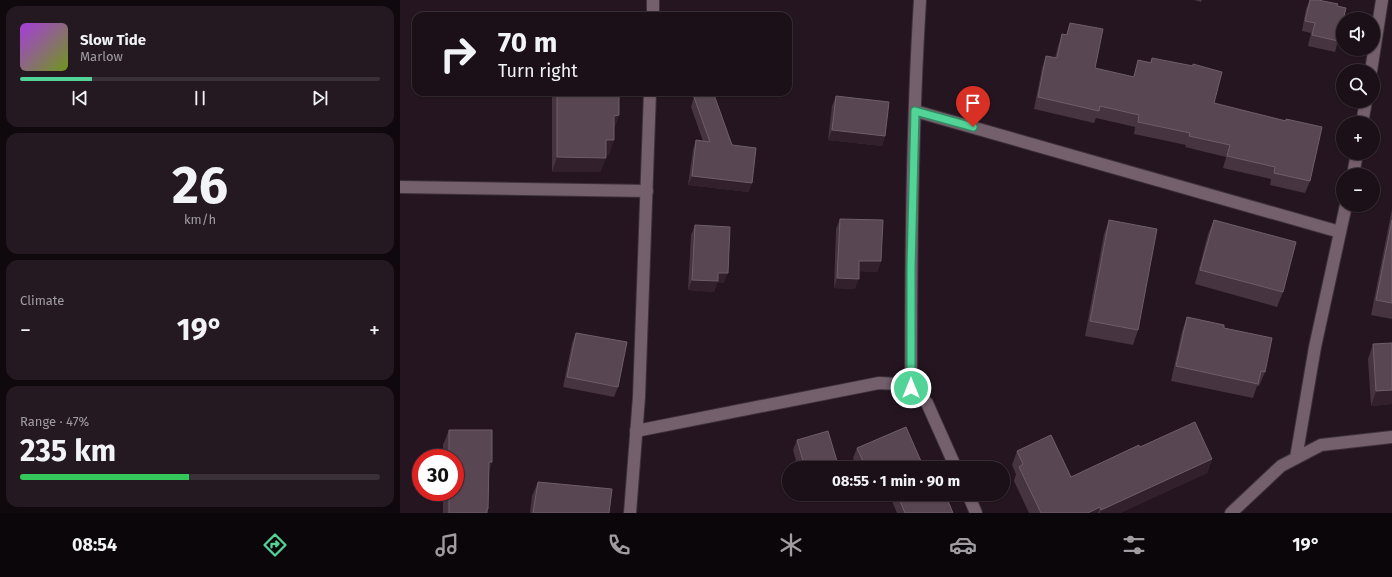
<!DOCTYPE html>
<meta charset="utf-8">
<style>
:root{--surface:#1c1018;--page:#251921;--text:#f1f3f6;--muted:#a09da2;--line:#3a3037;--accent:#52d397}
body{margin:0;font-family:"Fira Sans",sans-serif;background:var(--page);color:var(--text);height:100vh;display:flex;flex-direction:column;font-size:15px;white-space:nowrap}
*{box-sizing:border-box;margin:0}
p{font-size:13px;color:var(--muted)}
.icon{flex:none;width:22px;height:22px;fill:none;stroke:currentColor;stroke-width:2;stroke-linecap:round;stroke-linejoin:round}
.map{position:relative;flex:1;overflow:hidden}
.drawer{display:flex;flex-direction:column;gap:6px;padding:6px;background:#0f090d;width:400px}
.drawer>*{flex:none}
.guide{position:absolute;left:12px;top:12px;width:380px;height:84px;border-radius:12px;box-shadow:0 1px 3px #0004,0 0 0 1px var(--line);background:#1c1018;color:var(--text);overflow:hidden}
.controls{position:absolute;left:936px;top:12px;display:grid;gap:8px}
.controls a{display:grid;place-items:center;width:44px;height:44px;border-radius:50%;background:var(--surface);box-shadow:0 1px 3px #0004,0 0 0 1px var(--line);font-size:20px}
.speed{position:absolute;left:12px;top:449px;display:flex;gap:8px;font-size:20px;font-weight:700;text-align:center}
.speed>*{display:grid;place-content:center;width:52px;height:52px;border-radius:50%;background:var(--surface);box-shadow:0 1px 3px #0004,0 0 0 1px var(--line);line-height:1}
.speed .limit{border:6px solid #d22;background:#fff;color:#111}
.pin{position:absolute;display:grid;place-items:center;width:34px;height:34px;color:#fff;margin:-41px -17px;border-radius:50% 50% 50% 0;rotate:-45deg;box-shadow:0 0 4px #0007}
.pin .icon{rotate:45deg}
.me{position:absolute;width:44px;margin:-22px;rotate:0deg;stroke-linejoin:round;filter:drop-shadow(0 0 3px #0008)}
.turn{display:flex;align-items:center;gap:14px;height:84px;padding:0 20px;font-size:18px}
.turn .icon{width:52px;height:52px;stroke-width:2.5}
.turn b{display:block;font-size:28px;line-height:34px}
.big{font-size:30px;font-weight:700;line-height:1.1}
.drawer .card{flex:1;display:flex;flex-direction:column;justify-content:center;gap:6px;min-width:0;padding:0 14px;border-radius:12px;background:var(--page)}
.drawer .dial{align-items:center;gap:0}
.dial b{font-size:52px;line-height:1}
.song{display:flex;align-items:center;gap:12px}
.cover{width:48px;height:48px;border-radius:6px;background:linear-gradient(135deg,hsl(280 70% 55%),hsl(80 70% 35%))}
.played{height:4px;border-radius:2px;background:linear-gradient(90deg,var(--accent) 20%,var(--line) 20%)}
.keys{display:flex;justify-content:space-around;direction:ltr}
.heat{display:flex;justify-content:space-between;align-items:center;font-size:22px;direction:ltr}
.charge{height:6px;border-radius:3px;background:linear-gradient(90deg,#34c759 47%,var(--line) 0)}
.trip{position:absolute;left:382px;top:461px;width:228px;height:40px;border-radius:20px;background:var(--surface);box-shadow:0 1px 3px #0004,0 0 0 1px var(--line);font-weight:700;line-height:40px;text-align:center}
.dock{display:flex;height:64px;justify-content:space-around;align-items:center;background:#0b060a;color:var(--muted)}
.dock .icon{width:28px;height:28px}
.dock .selected{color:var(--accent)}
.dock b{font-size:18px;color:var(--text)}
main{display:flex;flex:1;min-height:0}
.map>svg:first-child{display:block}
</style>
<main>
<section class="drawer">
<div class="card">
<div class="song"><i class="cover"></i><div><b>Slow Tide</b><p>Marlow</p></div></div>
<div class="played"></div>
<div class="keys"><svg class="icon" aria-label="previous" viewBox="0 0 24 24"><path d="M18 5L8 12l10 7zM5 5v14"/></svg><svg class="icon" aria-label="pause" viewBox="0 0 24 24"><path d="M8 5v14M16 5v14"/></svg><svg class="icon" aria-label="next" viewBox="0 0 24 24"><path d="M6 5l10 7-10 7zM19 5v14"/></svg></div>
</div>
<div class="card dial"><b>26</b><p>km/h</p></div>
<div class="card"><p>Climate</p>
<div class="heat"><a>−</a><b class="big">19°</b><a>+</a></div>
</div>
<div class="card"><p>Range · 47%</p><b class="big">235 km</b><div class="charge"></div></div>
</section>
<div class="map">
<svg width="992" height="513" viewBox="0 0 992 513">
<rect width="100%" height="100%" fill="#251520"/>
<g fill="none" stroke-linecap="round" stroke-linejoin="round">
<defs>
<g id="street">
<path d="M253,16V0"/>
<path d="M971,71L982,0"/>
<path d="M515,111L940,232"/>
<path d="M962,123L966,101"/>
<path d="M953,175L957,153"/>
<path d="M0,187L247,191"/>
<path d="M511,388C511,258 512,129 520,0"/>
<path d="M236,431L479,383L497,384L511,388L527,403L556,468"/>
<path d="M896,458L915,347L946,205"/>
<path d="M568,494L576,513"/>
<path d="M230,513L239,397L250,92"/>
<path d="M831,513L881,466L921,445L992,437"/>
</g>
</defs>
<use href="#street" stroke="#3e323a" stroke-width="14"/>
<use href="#street" stroke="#745f6c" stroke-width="12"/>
</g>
<g fill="#463540">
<path d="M794,0H802L801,2Z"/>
<path d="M910,0L937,6L938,41L935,52L908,46L911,33L902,31L906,9Z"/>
<path d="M670,23L695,68L733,77L738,60L750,62L752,58L814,103L885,121L886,119L910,181L905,193L870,185L871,179L823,168L826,157L785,147L786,145L734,134L735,127L696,118L694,123L634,109L642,68L646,56L655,58L658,46L662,34L666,35Z"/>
<path d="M152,92H219V115L214,128L209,155H206V158L200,172H152Z"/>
<path d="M436,96L485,136L482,146L428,140L432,106Z"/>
<path d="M294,97L349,192L288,185L293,150L296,140L303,141L291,107Z"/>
<path d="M992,209V319L971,315Z"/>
<path d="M440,219L481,261L477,272L459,271L455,289L434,288L436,229Z"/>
<path d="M709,220L738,330L733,345L685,336L704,234Z"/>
<path d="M814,220L883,292L877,307L795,284L808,234Z"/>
<path d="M295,225L324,283H317L314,292L288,290L291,235Z"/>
<path d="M787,317L824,328L865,372L859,386H857L853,398L771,381L782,331Z"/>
<path d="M176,333L218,387L214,397L163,387L172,343Z"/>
<path d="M973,344L992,404L971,406L968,359Z"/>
<path d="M49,430L92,462L89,471L88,509L87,513H43V492H55V458H43V445Z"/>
<path d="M397,440L439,468H398L393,450Z"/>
<path d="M740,447L812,459L807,473L720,513H629L614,481L616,474L612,465L617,451L671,477Z"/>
<path d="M457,448L524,468H457L453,458Z"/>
<path d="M138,482L209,513H130L132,496Z"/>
<path d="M469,494H480L470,498Z"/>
<path d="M489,494H545L553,513H497Z"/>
</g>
<g fill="#32202c">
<path d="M219,115L214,130V116Z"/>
<path d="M432,130L485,136L482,146L428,140Z"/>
<path d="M206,140H214L209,155H200Z"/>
<path d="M157,157L206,158L200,172H152Z"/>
<path d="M292,176L352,183L349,192L288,185Z"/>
<path d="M459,261H481L477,272L456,271Z"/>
<path d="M318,273H328L324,283H317L314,292L288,290L292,280Z"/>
<path d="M437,278L459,279L455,289L434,288Z"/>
<path d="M992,390V404L971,406L976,391Z"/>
<path d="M812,459L807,473L720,513H700L701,510Z"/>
<path d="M89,462H92L86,477Z"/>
<path d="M472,494H480L470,498Z"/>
<path d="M700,507L698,513H688Z"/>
</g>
<g fill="#584752" stroke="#6e5e68">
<path d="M910,0H918L938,4L937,6L946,8L938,41L912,35L915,23L905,21Z"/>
<path d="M670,23L703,29L695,68L734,77L738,60L751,63L752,58L793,66V64L822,72L814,103L886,121V119L922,127L910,181L874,173L875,167L827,156L830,145L789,136L790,133L738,122L739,115L700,106L699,111L638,97L646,56L657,58L662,34L667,35Z"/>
<path d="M157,92H219V115L214,116V140H206V158L157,157Z"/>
<path d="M310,92H313L332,145L356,148L352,183L292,176L296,140L310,142L294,97Z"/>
<path d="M436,96L489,102L485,136L432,130Z"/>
<path d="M440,219L483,220L481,261H459V279L437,278Z"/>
<path d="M709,220L757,229L738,330L690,321Z"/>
<path d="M814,220L896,242L883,292L800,270Z"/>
<path d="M992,220V303L976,300Z"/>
<path d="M295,225L330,227L328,273H318V281L292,280Z"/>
<path d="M787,317L824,325V328L872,338L865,372L861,371L858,384L776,366Z"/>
<path d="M176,333L227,342L218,387L167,377Z"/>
<path d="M992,343V390L976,391L973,344Z"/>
<path d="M795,422L812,459L701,510L700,507L688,513H641L619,467L623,464L617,451L651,435L671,477L739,445L740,447Z"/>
<path d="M506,427L524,468H466L457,448Z"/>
<path d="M49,430H92V462H89L88,509H87V513H49V492H55V458H49Z"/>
<path d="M428,431L439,468H405L397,440Z"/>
<path d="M138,482L212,489L209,513H133Z"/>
<path d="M497,494H545L553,513H505Z"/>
</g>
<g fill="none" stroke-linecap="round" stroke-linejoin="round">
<defs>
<path id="route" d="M511,388V267L515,111L573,127"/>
</defs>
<use href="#route" stroke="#358962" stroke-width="10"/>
<use href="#route" stroke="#52d397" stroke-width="7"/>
</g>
</svg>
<div class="controls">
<a><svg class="icon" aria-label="sound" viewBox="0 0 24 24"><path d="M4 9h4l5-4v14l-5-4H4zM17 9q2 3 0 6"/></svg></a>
<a><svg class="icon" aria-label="search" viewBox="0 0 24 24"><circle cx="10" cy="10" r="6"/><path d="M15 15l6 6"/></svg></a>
<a>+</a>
<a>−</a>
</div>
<div class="speed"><div class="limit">30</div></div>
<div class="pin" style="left:573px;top:127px;background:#d93025"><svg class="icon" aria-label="arrive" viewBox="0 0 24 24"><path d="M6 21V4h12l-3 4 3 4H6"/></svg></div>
<svg class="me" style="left:511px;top:388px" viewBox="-20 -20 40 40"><circle r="17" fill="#52d397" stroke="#fff" stroke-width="3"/><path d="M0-11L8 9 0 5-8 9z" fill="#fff"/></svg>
<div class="trip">08:55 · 1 min · 90 m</div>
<div class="guide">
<div class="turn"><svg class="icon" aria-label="right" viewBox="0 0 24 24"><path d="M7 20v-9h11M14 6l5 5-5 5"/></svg><div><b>70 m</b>Turn right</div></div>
</div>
</div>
</main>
<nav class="dock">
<b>08:54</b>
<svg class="icon selected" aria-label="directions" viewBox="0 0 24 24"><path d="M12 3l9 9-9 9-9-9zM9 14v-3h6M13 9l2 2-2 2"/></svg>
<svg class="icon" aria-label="music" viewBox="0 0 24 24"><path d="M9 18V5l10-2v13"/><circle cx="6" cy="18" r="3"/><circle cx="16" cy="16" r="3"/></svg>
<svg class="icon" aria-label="phone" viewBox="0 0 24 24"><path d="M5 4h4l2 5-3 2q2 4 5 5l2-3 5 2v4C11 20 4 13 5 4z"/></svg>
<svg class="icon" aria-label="climate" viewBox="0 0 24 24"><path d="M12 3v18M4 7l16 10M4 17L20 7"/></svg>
<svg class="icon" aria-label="car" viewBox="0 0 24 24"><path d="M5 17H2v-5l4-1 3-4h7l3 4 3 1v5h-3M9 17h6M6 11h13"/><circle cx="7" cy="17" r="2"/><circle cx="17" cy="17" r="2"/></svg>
<svg class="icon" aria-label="filters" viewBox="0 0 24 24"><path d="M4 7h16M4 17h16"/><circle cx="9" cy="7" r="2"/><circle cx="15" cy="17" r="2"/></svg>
<b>19°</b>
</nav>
